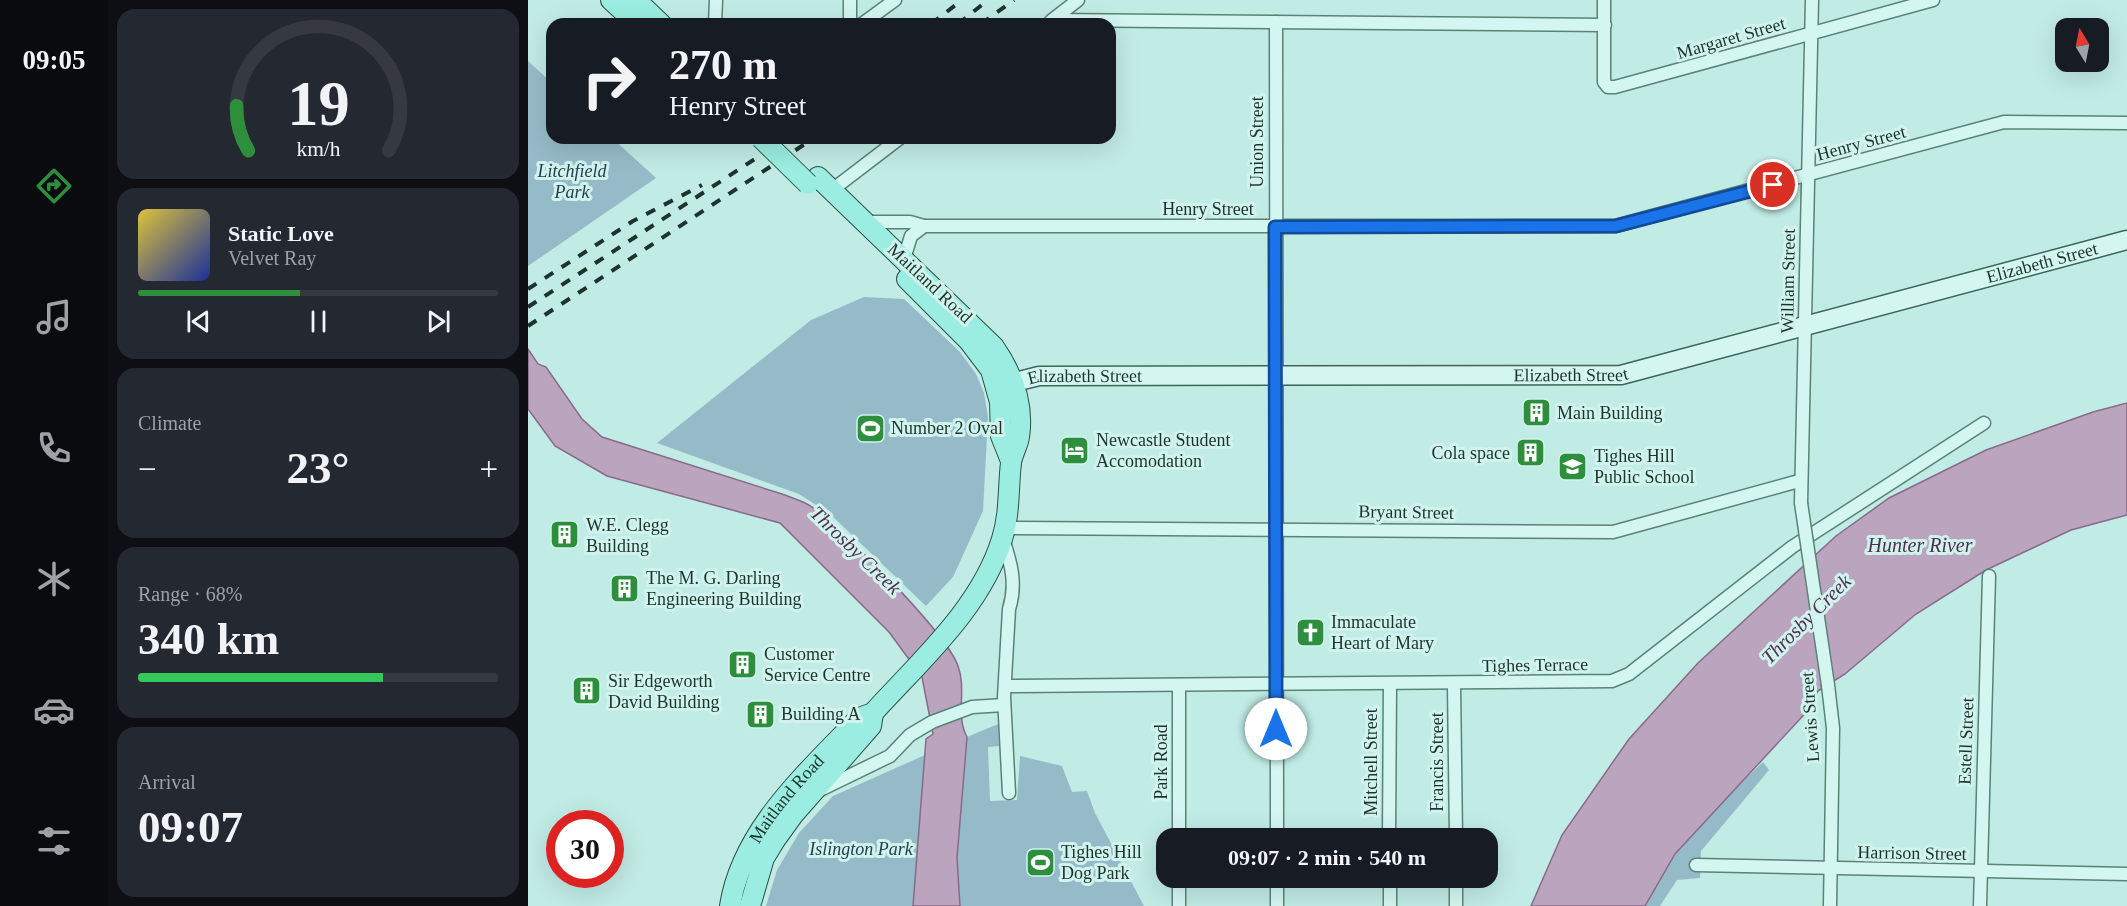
<!DOCTYPE html>
<meta charset="utf-8">
<style>
:root{--surface:#171b24;--page:#242831;--text:#f1f3f6;--muted:#9ea1a6;--line:#363941;--accent:#2d8f3c}
body{margin:0;font-family:"Times New Roman",serif;background:var(--page);color:var(--text);height:100vh;display:flex;flex-direction:column;font-size:22px;white-space:nowrap}
*{box-sizing:border-box;margin:0}
p{font-size:20px;color:var(--muted)}
.icon{flex:none;width:33px;height:33px;fill:none;stroke:currentColor;stroke-width:2;stroke-linecap:round;stroke-linejoin:round}
.map{position:relative;flex:1;overflow:hidden}
.panel{display:flex;flex-direction:column;gap:9px;padding:9px;background:#0d0f14;width:420px}
.panel>*{flex:none}
.guide{position:absolute;left:18px;top:18px;width:570px;height:126px;border-radius:18px;box-shadow:0 6px 24px #0002;background:#171b24;color:var(--text);overflow:hidden}
.needle{width:39px;rotate:350deg}
.buttons{position:absolute;left:1527px;top:18px;display:grid;gap:12px}
.buttons a{display:grid;place-items:center;width:54px;height:54px;border-radius:12px;background:var(--surface);box-shadow:0 6px 24px #0002;font-size:30px}
.speed{position:absolute;left:18px;top:810px;display:flex;gap:12px;font-size:30px;font-weight:700;text-align:center}
.speed>*{display:grid;place-content:center;width:78px;height:78px;border-radius:50%;background:var(--surface);box-shadow:0 6px 24px #0002;line-height:1}
.speed .limit{border:9px solid #d22;background:#fff;color:#111}
.pin{position:absolute;display:grid;place-items:center;width:51px;height:51px;color:#fff;margin:-26px;border:3px solid #fff;border-radius:50%;box-shadow:0 2px 6px #0007}
.me{position:absolute;width:66px;margin:-33px;rotate:0deg;stroke-linejoin:round;filter:drop-shadow(0 0 4px #0008)}
.turn{display:flex;align-items:center;gap:21px;height:126px;padding:0 24px;font-size:27px}
.turn .icon{width:78px;height:78px;stroke-width:2.5}
.turn b{display:block;font-size:42px;line-height:51px}
.big{font-size:45px;font-weight:700;line-height:1.1}
.panel .card{flex:1;display:flex;flex-direction:column;justify-content:center;gap:9px;min-width:0;padding:0 21px;border-radius:18px;background:var(--page)}
.panel .dial{align-items:center;gap:0}
.dial svg{height:156px;overflow:visible;fill:none;stroke:var(--line);stroke-width:7;stroke-linecap:round;text-anchor:middle}
.dial text{fill:var(--text);stroke:none}
.song{display:flex;align-items:center;gap:18px}
.cover{width:72px;height:72px;border-radius:9px;background:linear-gradient(135deg,hsl(50 70% 55%),hsl(230 70% 35%))}
.played{height:6px;border-radius:3px;background:linear-gradient(90deg,var(--accent) 45%,var(--line) 45%)}
.keys{display:flex;justify-content:space-around;direction:ltr}
.heat{display:flex;justify-content:space-between;align-items:center;font-size:33px;direction:ltr}
.charge{height:9px;border-radius:4px;background:linear-gradient(90deg,#34c759 68%,var(--line) 0)}
.trip{position:absolute;left:628px;top:828px;width:342px;height:60px;border-radius:18px;background:var(--surface);box-shadow:0 6px 24px #0002;font-weight:700;line-height:60px;text-align:center}
main{display:flex;flex:1;min-height:0}
.menu{display:flex;flex-direction:column;width:108px;justify-content:space-around;align-items:center;background:#090b0e;color:var(--muted)}
.menu .icon{width:42px;height:42px}
.menu .active{color:var(--accent)}
.menu b{font-size:27px;color:var(--text)}
.map>svg:first-child{display:block}
</style>
<main>
<nav class="menu">
<b>09:05</b>
<svg class="icon active" aria-label="directions" viewBox="0 0 24 24"><path d="M12 3l9 9-9 9-9-9zM9 14v-3h6M13 9l2 2-2 2"/></svg>
<svg class="icon" aria-label="music" viewBox="0 0 24 24"><path d="M9 18V5l10-2v13"/><circle cx="6" cy="18" r="3"/><circle cx="16" cy="16" r="3"/></svg>
<svg class="icon" aria-label="phone" viewBox="0 0 24 24"><path d="M5 4h4l2 5-3 2q2 4 5 5l2-3 5 2v4C11 20 4 13 5 4z"/></svg>
<svg class="icon" aria-label="climate" viewBox="0 0 24 24"><path d="M12 3v18M4 7l16 10M4 17L20 7"/></svg>
<svg class="icon" aria-label="car" viewBox="0 0 24 24"><path d="M5 17H2v-5l4-1 3-4h7l3 4 3 1v5h-3M9 17h6M6 11h13"/><circle cx="7" cy="17" r="2"/><circle cx="17" cy="17" r="2"/></svg>
<svg class="icon" aria-label="filters" viewBox="0 0 24 24"><path d="M4 7h16M4 17h16"/><circle cx="9" cy="7" r="2"/><circle cx="15" cy="17" r="2"/></svg>
</nav>
<section class="panel">
<div class="card dial"><svg viewBox="0 0 100 80">
<path d="M14 69A42 42 0 1 1 86 69"/>
<path d="M14 69A42 42 0 0 1 8 46" stroke="#2d8f3c"/>
<text x="50" y="56" font-size="32" font-weight="700">19</text>
<text x="50" y="72" font-size="11">km/h</text>
</svg></div>
<div class="card">
<div class="song"><i class="cover"></i><div><b>Static Love</b><p>Velvet Ray</p></div></div>
<div class="played"></div>
<div class="keys"><svg class="icon" aria-label="previous" viewBox="0 0 24 24"><path d="M18 5L8 12l10 7zM5 5v14"/></svg><svg class="icon" aria-label="pause" viewBox="0 0 24 24"><path d="M8 5v14M16 5v14"/></svg><svg class="icon" aria-label="next" viewBox="0 0 24 24"><path d="M6 5l10 7-10 7zM19 5v14"/></svg></div>
</div>
<div class="card"><p>Climate</p>
<div class="heat"><a>−</a><b class="big">23°</b><a>+</a></div>
</div>
<div class="card"><p>Range · 68%</p><b class="big">340 km</b><div class="charge"></div></div>
<div class="card"><p>Arrival</p><b class="big">09:07</b></div>
</section>
<div class="map">
<svg width="1599" height="906" viewBox="0 0 1599 906">
<rect width="100%" height="100%" fill="#c1ebe5"/>
<g fill="#96bbc8">
<path d="M0,61L24,83V138H84L128,178L0,266Z"/>
<path d="M336,297L376,299L432,352L448,374L456,393L460,417L455,511L425,577L398,606L302,514L271,494L129,443L283,320Z"/>
<path d="M470,724L471,746L460,747L462,801L489,800L492,756L534,766L544,792L559,791L567,813L616,906H432L429,858L439,737Z"/>
<path d="M397,755L385,906H238L249,870L271,833L305,796Z"/>
<path d="M1235,762L1241,770L1173,851L1172,878L1149,880L1132,906H1118L1125,889L1156,838L1163,837L1180,814Z"/>
</g>
<g fill="#baa4be" stroke="#886b8b" stroke-width="1.5">
<path d="M0,349L10,364L18,367L54,419L74,437L254,494C264,498 276,501 284,507C315,530 418,632 430,666C439,690 427,715 439,737L429,858L432,906H385L398,739L405,734L394,677L361,632L252,523L79,476L27,446L0,409Z"/>
<path d="M1599,403V515L1543,530L1458,570L1388,614L1317,674L1290,691L1284,706L1147,854L1117,906H1003L1034,835L1101,739L1170,663L1308,536L1361,498L1458,450L1565,412Z"/>
</g>
<g fill="none" stroke-linecap="round" stroke-linejoin="round">
<defs>
<g id="street">
<path d="M1076,0V82L1080,87H1087L1405,0"/>
<path d="M525,20L1077,25"/>
<path d="M523,21L550,0"/>
<path d="M748,22L749,838"/>
<path d="M187,24L188,0"/>
<path d="M322,24V0"/>
<path d="M334,24L367,0"/>
<path d="M304,190L372,138"/>
<path d="M337,222H382L396,226H1087L1476,122L1599,123"/>
<path d="M376,259L383,236L396,226"/>
<path d="M1273,503L1284,0"/>
<path d="M477,528L1085,532L1271,481"/>
<path d="M475,539C483,563 489,584 481,609L476,697L481,793"/>
<path d="M926,684L928,838"/>
<path d="M1300,685L1305,728L1302,906"/>
<path d="M477,686L1084,681L1101,674L1264,547L1456,423"/>
<path d="M651,686V838"/>
<path d="M292,790L362,756L382,735L404,722L444,707L476,705"/>
<path d="M861,838L862,685"/>
<path d="M1168,865L1599,874"/>
<path d="M651,878V906"/>
<path d="M749,878V906"/>
<path d="M928,878V906"/>
<path d="M862,906V878"/>
<path d="M1452,906L1461,576"/>
</g>
<g id="secondary">
<path id="s1" d="M471,386L511,376L1093,375L1599,240"/>
</g>
<g id="primary">
<path d="M83,0L109,24"/>
<path d="M108,0L133,24"/>
<path d="M379,279L441,341L463,370L472,402L473,436L483,461"/>
<path id="s2" d="M202,906C214,829 280,772 331,718L345,713C392,661 453,608 474,539C482,514 480,488 483,463C484,454 490,445 491,437C496,404 484,373 466,347L290,177"/>
<path d="M222,906L236,858L247,840L265,815L343,726L345,713"/>
</g>
</defs>
<use href="#street" stroke="#5a8376" stroke-width="15"/>
<use href="#secondary" stroke="#3d6557" stroke-width="21"/>
<use href="#primary" stroke="#2e5144" stroke-width="22"/>
<use href="#street" stroke="#d4f6f1" stroke-width="12"/>
<use href="#secondary" stroke="#d4f6f1" stroke-width="18"/>
<use href="#primary" stroke="#9aede0" stroke-width="20"/>
<g stroke="#1d342c" stroke-width="4" stroke-dasharray="10 10" stroke-linecap="butt">
<path d="M403,24L434,0"/>
<path d="M430,24L460,0"/>
<path d="M453,24L486,0"/>
<path d="M0,289L105,221L174,185"/>
<path d="M0,307L259,138"/>
<path d="M0,326L286,138"/>
</g>
<defs>
<path id="street-bridge" d="M1273,503L1300,685"/>
<path id="primary-bridge" d="M233,138L280,184"/>
</defs>
<use href="#street-bridge" stroke="#5a8376" stroke-width="15" stroke-linecap="butt"/>
<use href="#primary-bridge" stroke="#2e5144" stroke-width="22" stroke-linecap="butt"/>
<use href="#street-bridge" stroke="#d4f6f1" stroke-width="12"/>
<use href="#primary-bridge" stroke="#9aede0" stroke-width="20"/>
</g>
<g fill="none" stroke-linecap="round" stroke-linejoin="round">
<defs>
<path id="route" d="M748,729L747,227L1088,226L1245,185"/>
</defs>
<use href="#route" stroke="#114b97" stroke-width="15"/>
<use href="#route" stroke="#1a73e8" stroke-width="10"/>
</g>
<defs>
<symbol id="building-square" viewBox="-11 -11 22 22"><rect x="-9" y="-9" width="18" height="18" rx="4" fill="#2d8f3c" stroke="#d0f3ee"/><path d="M-4-6H4V6H1V3H-1V6H-4ZM-2.5-4.3h1.7v1.8h-1.7ZM.8-4.3h1.7v1.8H.8ZM-2.5-1h1.7V.8h-1.7ZM.8-1h1.7V.8H.8Z" fill="#fff"/></symbol>
<symbol id="stadium-square" viewBox="-11 -11 22 22"><rect x="-9" y="-9" width="18" height="18" rx="4" fill="#2d8f3c" stroke="#d0f3ee"/><path d="M0-5a6.5 5 0 1 0 0 10a6.5 5 0 1 0 0-10ZM-3.5-1.8h7v3.6h-7Z" fill="#fff"/></symbol>
<symbol id="hotel-square" viewBox="-11 -11 22 22"><rect x="-9" y="-9" width="18" height="18" rx="4" fill="#2d8f3c" stroke="#d0f3ee"/><path d="M-6-4.5h1.5V1H6V5H4.5V3h-9V5H-6ZM-4 0a1.8 1.8 0 1 1 3.6 0ZM.5 0V-2.5h3Q6-2.5 6 0Z" fill="#fff"/></symbol>
<symbol id="school-square" viewBox="-11 -11 22 22"><rect x="-9" y="-9" width="18" height="18" rx="4" fill="#2d8f3c" stroke="#d0f3ee"/><path d="M0-5L7-2L0 1L-7-2ZM-4 1L0 2.5L4 1V4Q0 6-4 4Z" fill="#fff"/></symbol>
<symbol id="church-square" viewBox="-11 -11 22 22"><rect x="-9" y="-9" width="18" height="18" rx="4" fill="#2d8f3c" stroke="#d0f3ee"/><path d="M-1.2-6h2.4v3.5h3.3v2.4h-3.3V6h-2.4V-.1h-3.3v-2.4h3.3Z" fill="#fff"/></symbol>
</defs>
<g fill-rule="evenodd">
<use href="#building-square" x="992" y="396" width="33" height="33"/>
<use href="#stadium-square" x="326" y="412" width="33" height="33"/>
<use href="#hotel-square" x="530" y="434" width="33" height="33"/>
<use href="#building-square" x="986" y="436" width="33" height="33"/>
<use href="#school-square" x="1028" y="450" width="33" height="33"/>
<use href="#building-square" x="20" y="518" width="33" height="33"/>
<use href="#building-square" x="80" y="572" width="33" height="33"/>
<use href="#church-square" x="766" y="616" width="33" height="33"/>
<use href="#building-square" x="198" y="648" width="33" height="33"/>
<use href="#building-square" x="42" y="674" width="33" height="33"/>
<use href="#building-square" x="216" y="698" width="33" height="33"/>
<use href="#stadium-square" x="496" y="846" width="33" height="33"/>
</g>
<g text-anchor="middle" stroke-width="6" stroke-linejoin="round" paint-order="stroke">
<g font-size="18" fill="#1d342c" stroke="#d0f3ee">
<text transform="translate(1203 38) rotate(-16)" y="6">Margaret Street</text>
<text transform="translate(729 142) rotate(-90)" y="6">Union Street</text>
<text transform="translate(1333 143) rotate(-15)" y="6">Henry Street</text>
<text x="680" y="215">Henry Street</text>
<text dy="6" stroke="none"><textPath href="#s1" startOffset="1059">Elizabeth Street</textPath></text>
<text transform="translate(1260 281) rotate(-89)" y="6">William Street</text>
<text transform="translate(402 283) rotate(43)" y="6">Maitland Road</text>
<text dy="6" stroke="none"><textPath href="#s1" startOffset="573">Elizabeth Street</textPath></text>
<text dy="6" stroke="none"><textPath href="#s1" startOffset="87">Elizabeth Street</textPath></text>
<text transform="translate(878 512) rotate(1)" y="6">Bryant Street</text>
<text transform="translate(1007 665) rotate(-1)" y="6">Tighes Terrace</text>
<text transform="translate(1282 717) rotate(-94)" y="6">Lewis Street</text>
<text transform="translate(1438 741) rotate(-88)" y="6">Estell Street</text>
<text transform="translate(633 762) rotate(-90)" y="6">Park Road</text>
<text transform="translate(843 762) rotate(-90)" y="6">Mitchell Street</text>
<text transform="translate(909 762) rotate(-90)" y="6">Francis Street</text>
<text dy="6" stroke="none"><textPath href="#s2" startOffset="123">Maitland Road</textPath></text>
<text transform="translate(1384 853) rotate(1)" y="6">Harrison Street</text>
</g>
<g font-size="18" font-style="italic" fill="#253e4f" stroke="#d0f3ee">
<text x="44" y="177">Litchfield<tspan x="44" dy="21">Park</tspan></text>
<text x="333" y="855">Islington Park</text>
</g>
<g font-size="18" fill="#1d342c" stroke="#d0f3ee" text-anchor="start">
<text x="1029" y="419">Main Building</text>
<text x="363" y="434">Number 2 Oval</text>
<text x="568" y="446">Newcastle Student<tspan x="568" dy="21">Accomodation</tspan></text>
<text x="982" y="459" text-anchor="end">Cola space</text>
<text x="1066" y="462">Tighes Hill<tspan x="1066" dy="21">Public School</tspan></text>
<text x="58" y="531">W.E. Clegg<tspan x="58" dy="21">Building</tspan></text>
<text x="118" y="584">The M. G. Darling<tspan x="118" dy="21">Engineering Building</tspan></text>
<text x="803" y="628">Immaculate<tspan x="803" dy="21">Heart of Mary</tspan></text>
<text x="236" y="660">Customer<tspan x="236" dy="21">Service Centre</tspan></text>
<text x="80" y="687">Sir Edgeworth<tspan x="80" dy="21">David Building</tspan></text>
<text x="253" y="720">Building A</text>
<text x="533" y="858">Tighes Hill<tspan x="533" dy="21">Dog Park</tspan></text>
</g>
<g font-size="20" font-style="italic" fill="#532d4f" stroke="#d0f3ee">
<text x="1392" y="552">Hunter River</text>
<text transform="translate(328 550) rotate(44)" y="7">Throsby Creek</text>
<text transform="translate(1278 619) rotate(-45)" y="7">Throsby Creek</text>
</g>
</g>
</svg>
<div class="buttons">
<a><svg class="needle" viewBox="-14 -14 28 28"><path d="M0-13l5 13h-10z" fill="#e53935"/><path d="M0 13l5-13h-10z" fill="#9ea1a6"/></svg></a>
</div>
<div class="speed"><div class="limit">30</div></div>
<div class="pin" style="left:1245px;top:185px;background:#d93025"><svg class="icon" aria-label="arrive" viewBox="0 0 24 24"><path d="M6 21V4h12l-3 4 3 4H6"/></svg></div>
<svg class="me" style="left:748px;top:729px" viewBox="-20 -20 40 40"><circle r="19" fill="#fff"/><path d="M0-13L10 11 0 6-10 11z" fill="#1a73e8"/></svg>
<div class="trip">09:07 · 2 min · 540 m</div>
<div class="guide">
<div class="turn"><svg class="icon" aria-label="right" viewBox="0 0 24 24"><path d="M7 20v-9h11M14 6l5 5-5 5"/></svg><div><b>270 m</b>Henry Street</div></div>
</div>
</div>
</main>
